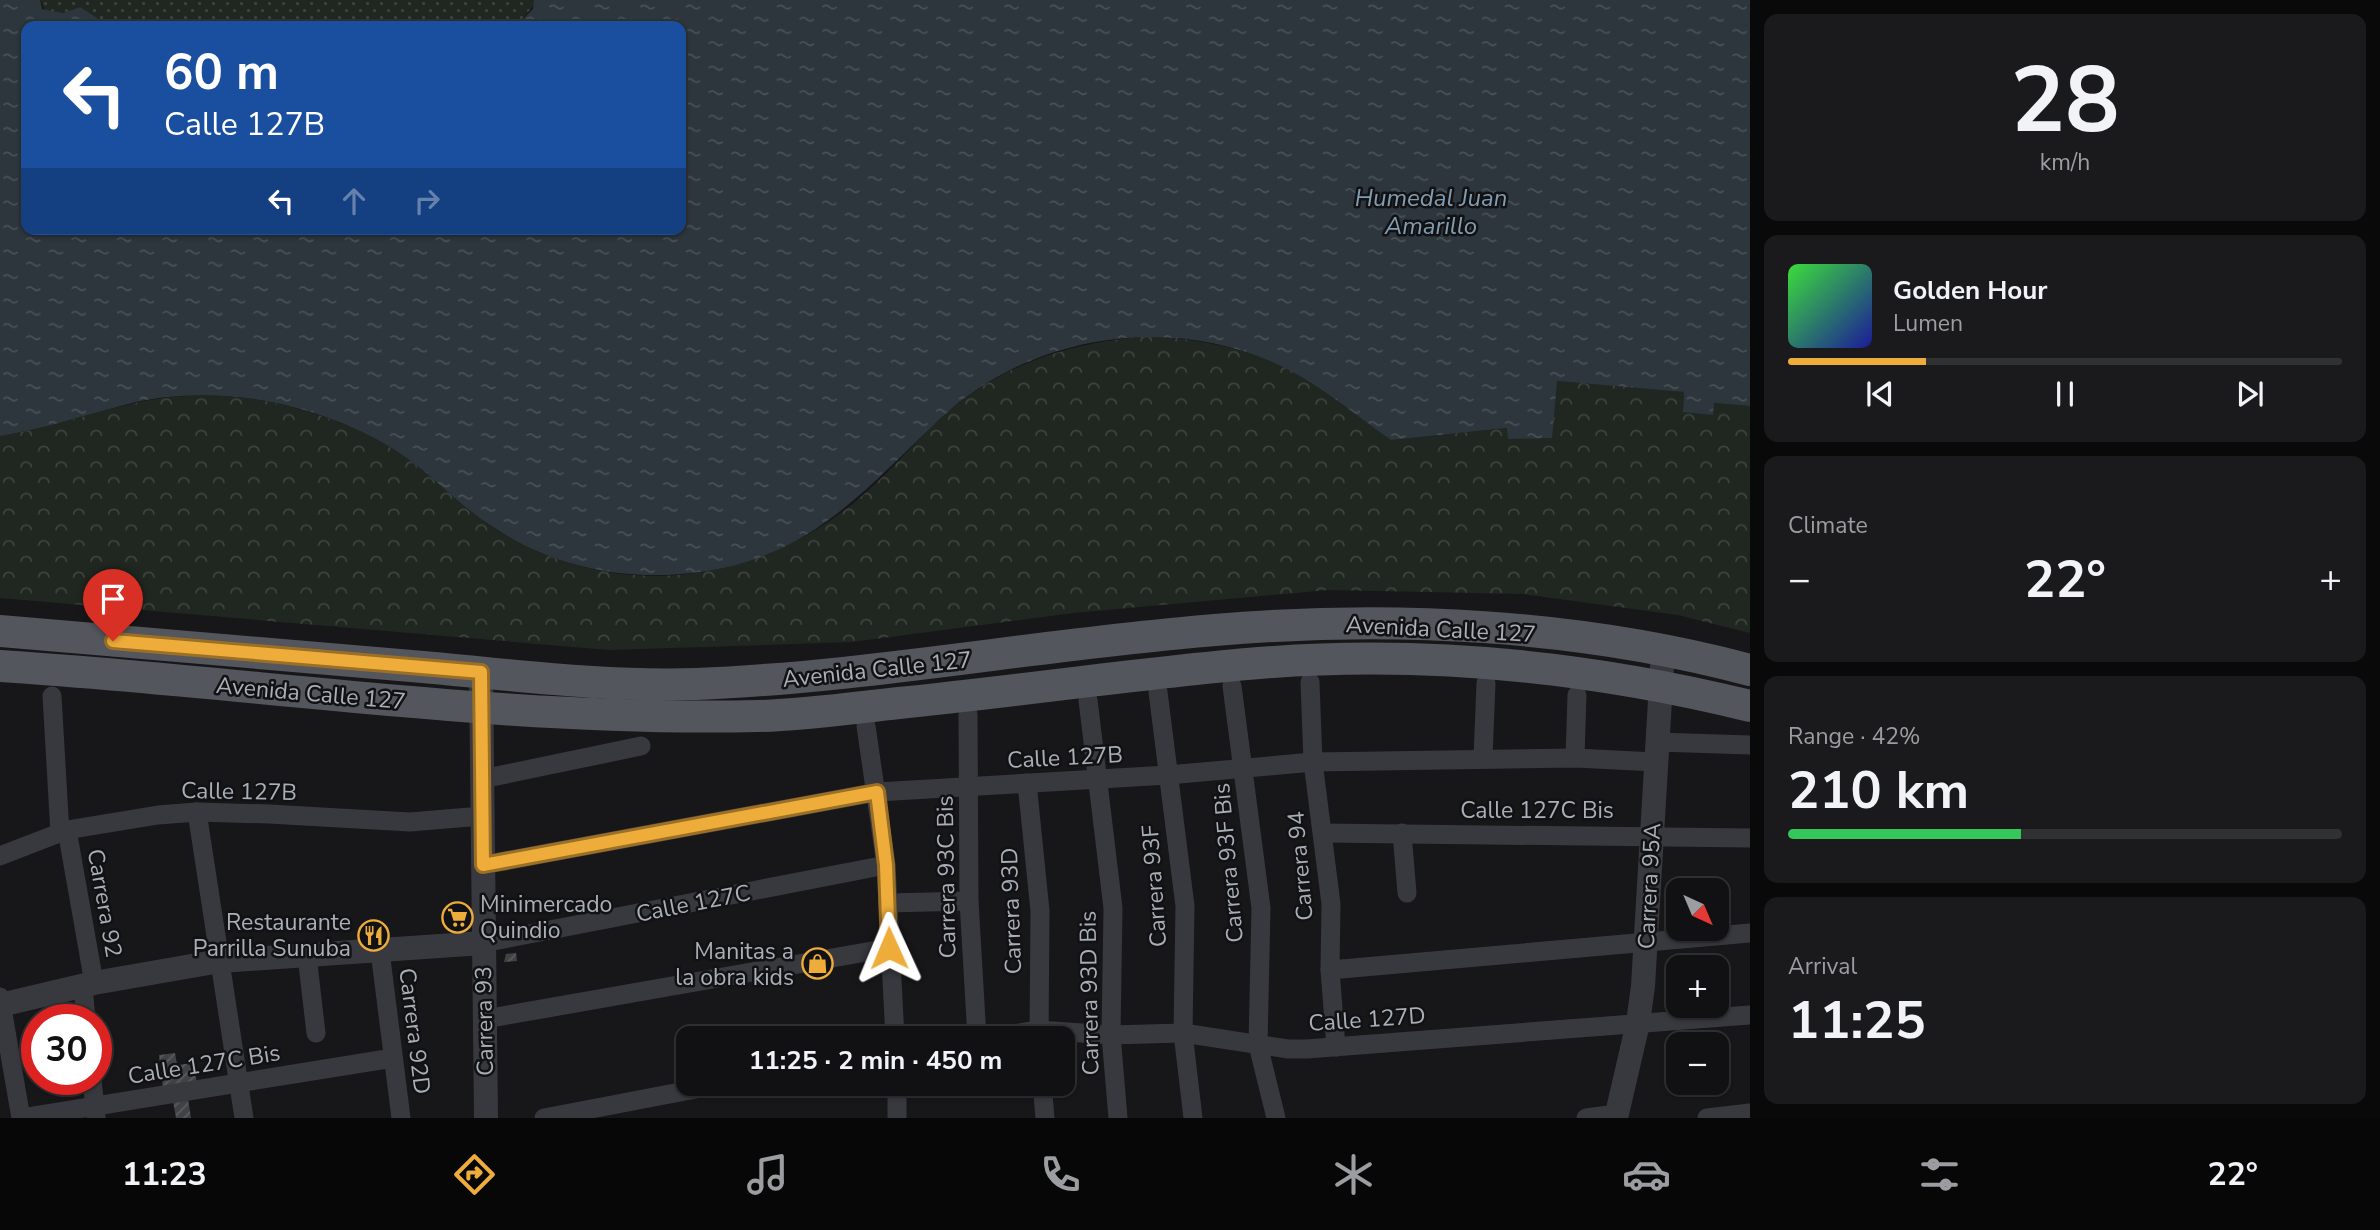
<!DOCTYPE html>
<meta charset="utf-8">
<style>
:root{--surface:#111113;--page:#1a1a1c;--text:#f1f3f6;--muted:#9c9da0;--line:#303133;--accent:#eead3a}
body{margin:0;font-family:"Nunito Sans",sans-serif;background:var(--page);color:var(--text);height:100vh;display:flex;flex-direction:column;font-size:26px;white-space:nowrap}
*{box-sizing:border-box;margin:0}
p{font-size:23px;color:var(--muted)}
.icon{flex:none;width:38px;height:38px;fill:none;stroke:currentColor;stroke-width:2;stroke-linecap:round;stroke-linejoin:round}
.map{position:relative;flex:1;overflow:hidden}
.drawer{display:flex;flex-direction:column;gap:14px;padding:14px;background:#09090a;width:630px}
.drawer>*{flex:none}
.top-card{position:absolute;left:21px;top:21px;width:665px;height:214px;border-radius:14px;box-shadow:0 2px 5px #0004,0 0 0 2px var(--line);background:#1a4fa0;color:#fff;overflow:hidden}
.needle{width:46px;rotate:136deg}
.fabs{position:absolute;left:1666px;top:878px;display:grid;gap:14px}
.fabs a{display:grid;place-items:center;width:63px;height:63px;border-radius:14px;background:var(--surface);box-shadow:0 2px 5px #0004,0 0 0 2px var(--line);font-size:35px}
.speed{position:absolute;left:21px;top:1004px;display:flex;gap:14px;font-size:35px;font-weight:700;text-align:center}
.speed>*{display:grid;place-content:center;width:91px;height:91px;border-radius:50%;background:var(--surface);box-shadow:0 2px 5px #0004,0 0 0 2px var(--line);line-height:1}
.speed .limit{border:10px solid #d22;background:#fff;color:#111}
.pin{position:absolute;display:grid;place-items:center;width:60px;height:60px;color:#fff;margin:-72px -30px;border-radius:50% 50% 50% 0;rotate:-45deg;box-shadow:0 0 7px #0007}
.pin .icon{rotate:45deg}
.me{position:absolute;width:77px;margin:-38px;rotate:359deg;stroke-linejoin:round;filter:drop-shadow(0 0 5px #0008)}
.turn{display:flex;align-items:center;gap:24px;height:147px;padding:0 28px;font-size:32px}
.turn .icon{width:91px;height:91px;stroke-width:2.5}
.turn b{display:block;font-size:49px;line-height:60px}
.lanes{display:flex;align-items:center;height:66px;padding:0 28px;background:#0003;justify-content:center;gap:35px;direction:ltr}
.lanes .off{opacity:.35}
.big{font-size:52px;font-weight:700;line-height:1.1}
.drawer .card{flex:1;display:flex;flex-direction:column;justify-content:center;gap:10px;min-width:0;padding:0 24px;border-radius:14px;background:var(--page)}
.drawer .dial{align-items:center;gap:0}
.dial b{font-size:91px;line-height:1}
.song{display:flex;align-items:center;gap:21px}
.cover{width:84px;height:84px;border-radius:10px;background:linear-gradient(135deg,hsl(120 70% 55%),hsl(240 70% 35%))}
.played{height:7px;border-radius:4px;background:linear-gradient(90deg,var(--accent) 25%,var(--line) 25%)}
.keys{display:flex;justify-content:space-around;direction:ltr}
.heat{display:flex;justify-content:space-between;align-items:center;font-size:38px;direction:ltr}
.charge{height:10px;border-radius:5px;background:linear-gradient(90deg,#34c759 42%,var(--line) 0)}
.trip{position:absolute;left:676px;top:1026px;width:399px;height:70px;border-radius:14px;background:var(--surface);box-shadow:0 2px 5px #0004,0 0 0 2px var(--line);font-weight:700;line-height:70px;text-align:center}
.dock{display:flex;height:112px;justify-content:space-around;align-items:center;background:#070708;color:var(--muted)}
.dock .icon{width:49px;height:49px}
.dock .selected{color:var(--accent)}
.dock b{font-size:32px;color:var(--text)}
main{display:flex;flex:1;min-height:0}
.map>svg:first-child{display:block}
</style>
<main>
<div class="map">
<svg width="1750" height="1118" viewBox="0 0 1750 1118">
<defs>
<pattern id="grass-dots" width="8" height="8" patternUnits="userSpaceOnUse" patternTransform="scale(1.75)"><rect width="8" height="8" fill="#1f2720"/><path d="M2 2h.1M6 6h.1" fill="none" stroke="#3d443e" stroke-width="1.8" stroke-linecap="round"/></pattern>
<pattern id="park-crowns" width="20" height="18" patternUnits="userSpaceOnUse" patternTransform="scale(1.75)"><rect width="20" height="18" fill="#1f2720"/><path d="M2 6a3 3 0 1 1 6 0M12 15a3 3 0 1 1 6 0" fill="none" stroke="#3d443e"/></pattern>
<pattern id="water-ripples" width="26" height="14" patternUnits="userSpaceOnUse" patternTransform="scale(1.75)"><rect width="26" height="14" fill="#2d363d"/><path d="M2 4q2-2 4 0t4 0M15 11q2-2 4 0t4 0" fill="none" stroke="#495157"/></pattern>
<pattern id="building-hatch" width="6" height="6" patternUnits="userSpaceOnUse" patternTransform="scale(1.75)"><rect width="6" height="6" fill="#414246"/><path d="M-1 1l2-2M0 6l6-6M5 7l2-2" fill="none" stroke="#5a5b5f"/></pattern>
</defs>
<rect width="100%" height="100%" fill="#171719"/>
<path fill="url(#grass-dots)" d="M40,0H534L535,4L516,26H110L80,7L63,13L45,10Z"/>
<path fill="url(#park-crowns)" d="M1156,336C1202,341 1252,348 1293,372C1327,392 1359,417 1391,440L1508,428V439L1557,381L1684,392L1683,411L1713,403L1750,406V633L1678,615L1523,594L1328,590L1073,613L852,642L609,650L0,598V436C45,429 87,414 131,404C180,392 235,393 284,405C323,415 363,429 396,451C431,473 458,504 492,527C547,564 622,582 688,574C753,566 813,539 862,496C896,467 923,431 959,403C1017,358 1084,340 1156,336Z"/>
<path fill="url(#water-ripples)" d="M0,0H40L42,9L63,13L80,7L110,26H26V229H681V26H516L533,9L534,0H1750V406L1714,403L1713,415L1683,412L1684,392L1557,381L1552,438L1508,439L1507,428L1391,440C1358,417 1325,389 1289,370C1179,312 1033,332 942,417C866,488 812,557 700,572C629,582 553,568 493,527C464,509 441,484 415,464C376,434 328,415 281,404C232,393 176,392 128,404C85,415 44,429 0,436Z"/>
<g fill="url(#building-hatch)">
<path d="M472,910L473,922L443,925L442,913Z"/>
<path d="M369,926H379L380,944H369Z"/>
<path d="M516,953L517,961L504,962L506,954Z"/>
<path d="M175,1053L177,1065L194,1063L197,1085L163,1089L159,1055Z"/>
<path d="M188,1099L191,1118H176L173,1101Z"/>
</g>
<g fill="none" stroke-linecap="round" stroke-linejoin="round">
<g stroke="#38393e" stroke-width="19">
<path d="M1310,682L1313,762L1331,904L1330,970L1336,1047"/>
<path d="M1232,686L1261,908L1258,1045L1276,1118"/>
<path d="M1158,692L1185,906L1183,1033L1193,1118"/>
<path d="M52,696L60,833"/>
<path d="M1088,700L1113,908L1111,1035L1118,1118"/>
<path d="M968,714L969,901L977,1038"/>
<path d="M866,726L886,865L895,1038"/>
<path d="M1657,742L1750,745"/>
<path d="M1483,758L1486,683"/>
<path d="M1575,758L1577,695"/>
<path d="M482,779L641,746"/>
<path d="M1027,783L1040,911L1039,1038"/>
<path d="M197,812L244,1118"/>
<path d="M67,830L94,983"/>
<path d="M1323,833L1750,838"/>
<path d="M1402,833L1407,893"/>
<path d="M0,856L67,830L158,815L197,812L269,814L410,822L482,816"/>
<path d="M483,865L877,792L1168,775L1313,762L1575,758L1656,762"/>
<path d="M888,903L969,901"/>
<path d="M483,943L886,865"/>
<path d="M380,951L401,1118"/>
<path d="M307,956L316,1033"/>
<path d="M1330,970L1750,933"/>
<path d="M83,986L86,1020"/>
<path d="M0,997L21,1118"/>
<path d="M485,1019L889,948"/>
<path d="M989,1038L1038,1030L1111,1035L1183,1033L1288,1049H1307L1750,1015"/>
<path d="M92,1080L96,1117"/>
<path d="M897,1083V1118"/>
<path d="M1042,1083L1045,1118"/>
<path d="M22,1118L393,1058"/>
<path d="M544,1118L727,1083"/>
<path d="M1586,1118L1617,1114"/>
<path d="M1707,1118L1750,1113"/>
</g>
<g stroke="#38393e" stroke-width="24">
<path d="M481,672L486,1118"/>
<path d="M0,1005L94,983L220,961L483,943"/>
<path d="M1616,1118L1638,1023L1643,986L1663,650"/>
</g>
<g stroke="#54565d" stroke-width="32">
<path d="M0,631C141,643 282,655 423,667C514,675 605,687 696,684C870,677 1041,644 1215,630C1392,615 1578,624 1750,670"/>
<path d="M0,666C253,682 504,722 758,716C805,715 852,708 899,703C1019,691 1139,673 1259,663C1423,650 1591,667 1750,706"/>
</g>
</g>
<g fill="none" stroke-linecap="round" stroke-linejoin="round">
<defs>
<path id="route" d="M113,641L481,672L483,865L877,792L886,865L889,948"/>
</defs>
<use href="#route" stroke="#9b7026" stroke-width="18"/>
<use href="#route" stroke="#eead3a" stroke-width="12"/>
</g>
<defs>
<symbol id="supermarket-ring" viewBox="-11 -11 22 22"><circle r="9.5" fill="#121214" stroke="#eead3a" stroke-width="1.5"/><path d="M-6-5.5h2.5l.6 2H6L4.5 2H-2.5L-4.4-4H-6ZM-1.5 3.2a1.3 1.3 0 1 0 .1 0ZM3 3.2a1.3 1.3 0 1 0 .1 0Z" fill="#eead3a"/></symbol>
<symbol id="restaurant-ring" viewBox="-11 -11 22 22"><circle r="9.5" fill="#121214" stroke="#eead3a" stroke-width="1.5"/><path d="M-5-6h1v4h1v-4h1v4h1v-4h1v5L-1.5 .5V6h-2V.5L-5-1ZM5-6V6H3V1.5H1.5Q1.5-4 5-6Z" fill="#eead3a"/></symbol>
<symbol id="shop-ring" viewBox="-11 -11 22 22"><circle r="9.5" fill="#121214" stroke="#eead3a" stroke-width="1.5"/><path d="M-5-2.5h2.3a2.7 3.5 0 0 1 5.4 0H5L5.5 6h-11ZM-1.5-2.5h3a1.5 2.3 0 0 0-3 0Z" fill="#eead3a"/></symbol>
</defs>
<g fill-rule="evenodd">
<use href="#supermarket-ring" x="440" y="900" width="35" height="35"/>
<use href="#restaurant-ring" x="356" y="918" width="35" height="35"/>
<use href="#shop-ring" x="800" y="946" width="35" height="35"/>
</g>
<g text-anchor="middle" stroke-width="5" stroke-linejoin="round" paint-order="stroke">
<g font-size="23" fill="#a9aeb8" stroke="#121214">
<text transform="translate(1441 629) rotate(3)" y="8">Avenida Calle 127</text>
<text transform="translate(877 669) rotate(-6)" y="8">Avenida Calle 127</text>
<text transform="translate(311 693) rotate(5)" y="8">Avenida Calle 127</text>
<text transform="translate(1065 757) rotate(-3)" y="8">Calle 127B</text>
<text transform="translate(239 791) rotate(1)" y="8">Calle 127B</text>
<text x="1537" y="818">Calle 127C Bis</text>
<text transform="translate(1228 863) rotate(-95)" y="8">Carrera 93F Bis</text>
<text transform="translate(1300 866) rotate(-95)" y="8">Carrera 94</text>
<text transform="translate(946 877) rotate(-91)" y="8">Carrera 93C Bis</text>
<text transform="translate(1154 886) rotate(-94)" y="8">Carrera 93F</text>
<text transform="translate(1649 886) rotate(-87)" y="8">Carrera 95A</text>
<text transform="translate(105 903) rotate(80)" y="8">Carrera 92</text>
<text transform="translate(693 903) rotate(-11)" y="8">Calle 127C</text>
<text transform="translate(1011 911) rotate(-92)" y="8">Carrera 93D</text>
<text transform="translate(1089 993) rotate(-91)" y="8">Carrera 93D Bis</text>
<text transform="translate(1367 1019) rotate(-4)" y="8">Calle 127D</text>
<text transform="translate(484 1021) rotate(-91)" y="8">Carrera 93</text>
<text transform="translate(415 1031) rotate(83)" y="8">Carrera 92D</text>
<text transform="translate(204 1064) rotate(-9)" y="8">Calle 127C Bis</text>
</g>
<g font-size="23" fill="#a9aeb8" stroke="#121214" text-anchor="end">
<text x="480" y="912" text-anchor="start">Minimercado<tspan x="480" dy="26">Quindio</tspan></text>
<text x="351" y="930">Restaurante<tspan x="351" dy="26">Parrilla Sunuba</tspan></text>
<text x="794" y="959">Manitas a<tspan x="794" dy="26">la obra kids</tspan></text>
</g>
<g font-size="24" font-style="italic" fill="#819db2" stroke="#121214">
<text x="1431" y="206">Humedal Juan<tspan x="1431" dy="28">Amarillo</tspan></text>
</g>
</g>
</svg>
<div class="fabs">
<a><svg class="needle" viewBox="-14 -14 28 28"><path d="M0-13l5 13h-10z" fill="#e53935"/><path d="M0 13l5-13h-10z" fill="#9c9da0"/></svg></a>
<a>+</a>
<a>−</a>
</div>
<div class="speed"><div class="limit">30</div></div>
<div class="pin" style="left:113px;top:641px;background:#d93025"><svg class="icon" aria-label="arrive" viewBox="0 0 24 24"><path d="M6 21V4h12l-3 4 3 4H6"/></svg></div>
<svg class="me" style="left:889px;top:948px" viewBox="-20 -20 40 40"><path d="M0-17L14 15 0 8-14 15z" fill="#eead3a" stroke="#fff" stroke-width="4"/></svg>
<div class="trip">11:25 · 2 min · 450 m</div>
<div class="top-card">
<div class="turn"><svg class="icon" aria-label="left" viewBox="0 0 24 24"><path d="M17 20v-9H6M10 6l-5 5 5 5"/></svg><div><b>60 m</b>Calle 127B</div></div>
<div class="lanes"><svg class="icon" aria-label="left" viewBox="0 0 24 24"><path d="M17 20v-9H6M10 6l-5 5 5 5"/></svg><svg class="icon off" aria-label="ahead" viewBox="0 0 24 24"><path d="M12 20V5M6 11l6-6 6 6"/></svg><svg class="icon off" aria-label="right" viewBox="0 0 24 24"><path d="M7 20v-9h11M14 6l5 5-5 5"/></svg></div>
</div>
</div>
<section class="drawer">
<div class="card dial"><b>28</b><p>km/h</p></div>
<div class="card">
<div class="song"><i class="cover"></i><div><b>Golden Hour</b><p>Lumen</p></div></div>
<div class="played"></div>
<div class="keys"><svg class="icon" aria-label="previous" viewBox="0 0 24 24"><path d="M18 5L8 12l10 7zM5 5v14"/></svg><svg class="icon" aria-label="pause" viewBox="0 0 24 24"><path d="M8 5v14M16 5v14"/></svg><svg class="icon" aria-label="next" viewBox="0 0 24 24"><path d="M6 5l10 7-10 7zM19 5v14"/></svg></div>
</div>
<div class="card"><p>Climate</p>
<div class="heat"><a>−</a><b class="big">22°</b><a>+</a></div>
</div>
<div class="card"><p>Range · 42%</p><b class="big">210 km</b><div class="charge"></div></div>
<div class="card"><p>Arrival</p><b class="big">11:25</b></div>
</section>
</main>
<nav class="dock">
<b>11:23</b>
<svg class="icon selected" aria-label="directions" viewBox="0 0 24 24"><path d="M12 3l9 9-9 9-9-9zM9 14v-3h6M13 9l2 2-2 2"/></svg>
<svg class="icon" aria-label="music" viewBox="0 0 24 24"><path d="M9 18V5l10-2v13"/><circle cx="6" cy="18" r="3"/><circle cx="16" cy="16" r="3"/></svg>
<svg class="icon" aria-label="phone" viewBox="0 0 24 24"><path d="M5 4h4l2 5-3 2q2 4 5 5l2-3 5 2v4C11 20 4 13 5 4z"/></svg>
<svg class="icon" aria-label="climate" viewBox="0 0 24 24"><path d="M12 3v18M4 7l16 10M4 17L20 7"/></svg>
<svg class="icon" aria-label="car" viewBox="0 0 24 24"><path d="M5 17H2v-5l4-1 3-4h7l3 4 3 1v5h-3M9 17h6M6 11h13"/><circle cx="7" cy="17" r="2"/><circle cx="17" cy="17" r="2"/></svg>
<svg class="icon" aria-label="filters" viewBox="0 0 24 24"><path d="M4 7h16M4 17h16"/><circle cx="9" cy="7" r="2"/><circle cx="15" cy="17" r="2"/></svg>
<b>22°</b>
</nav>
